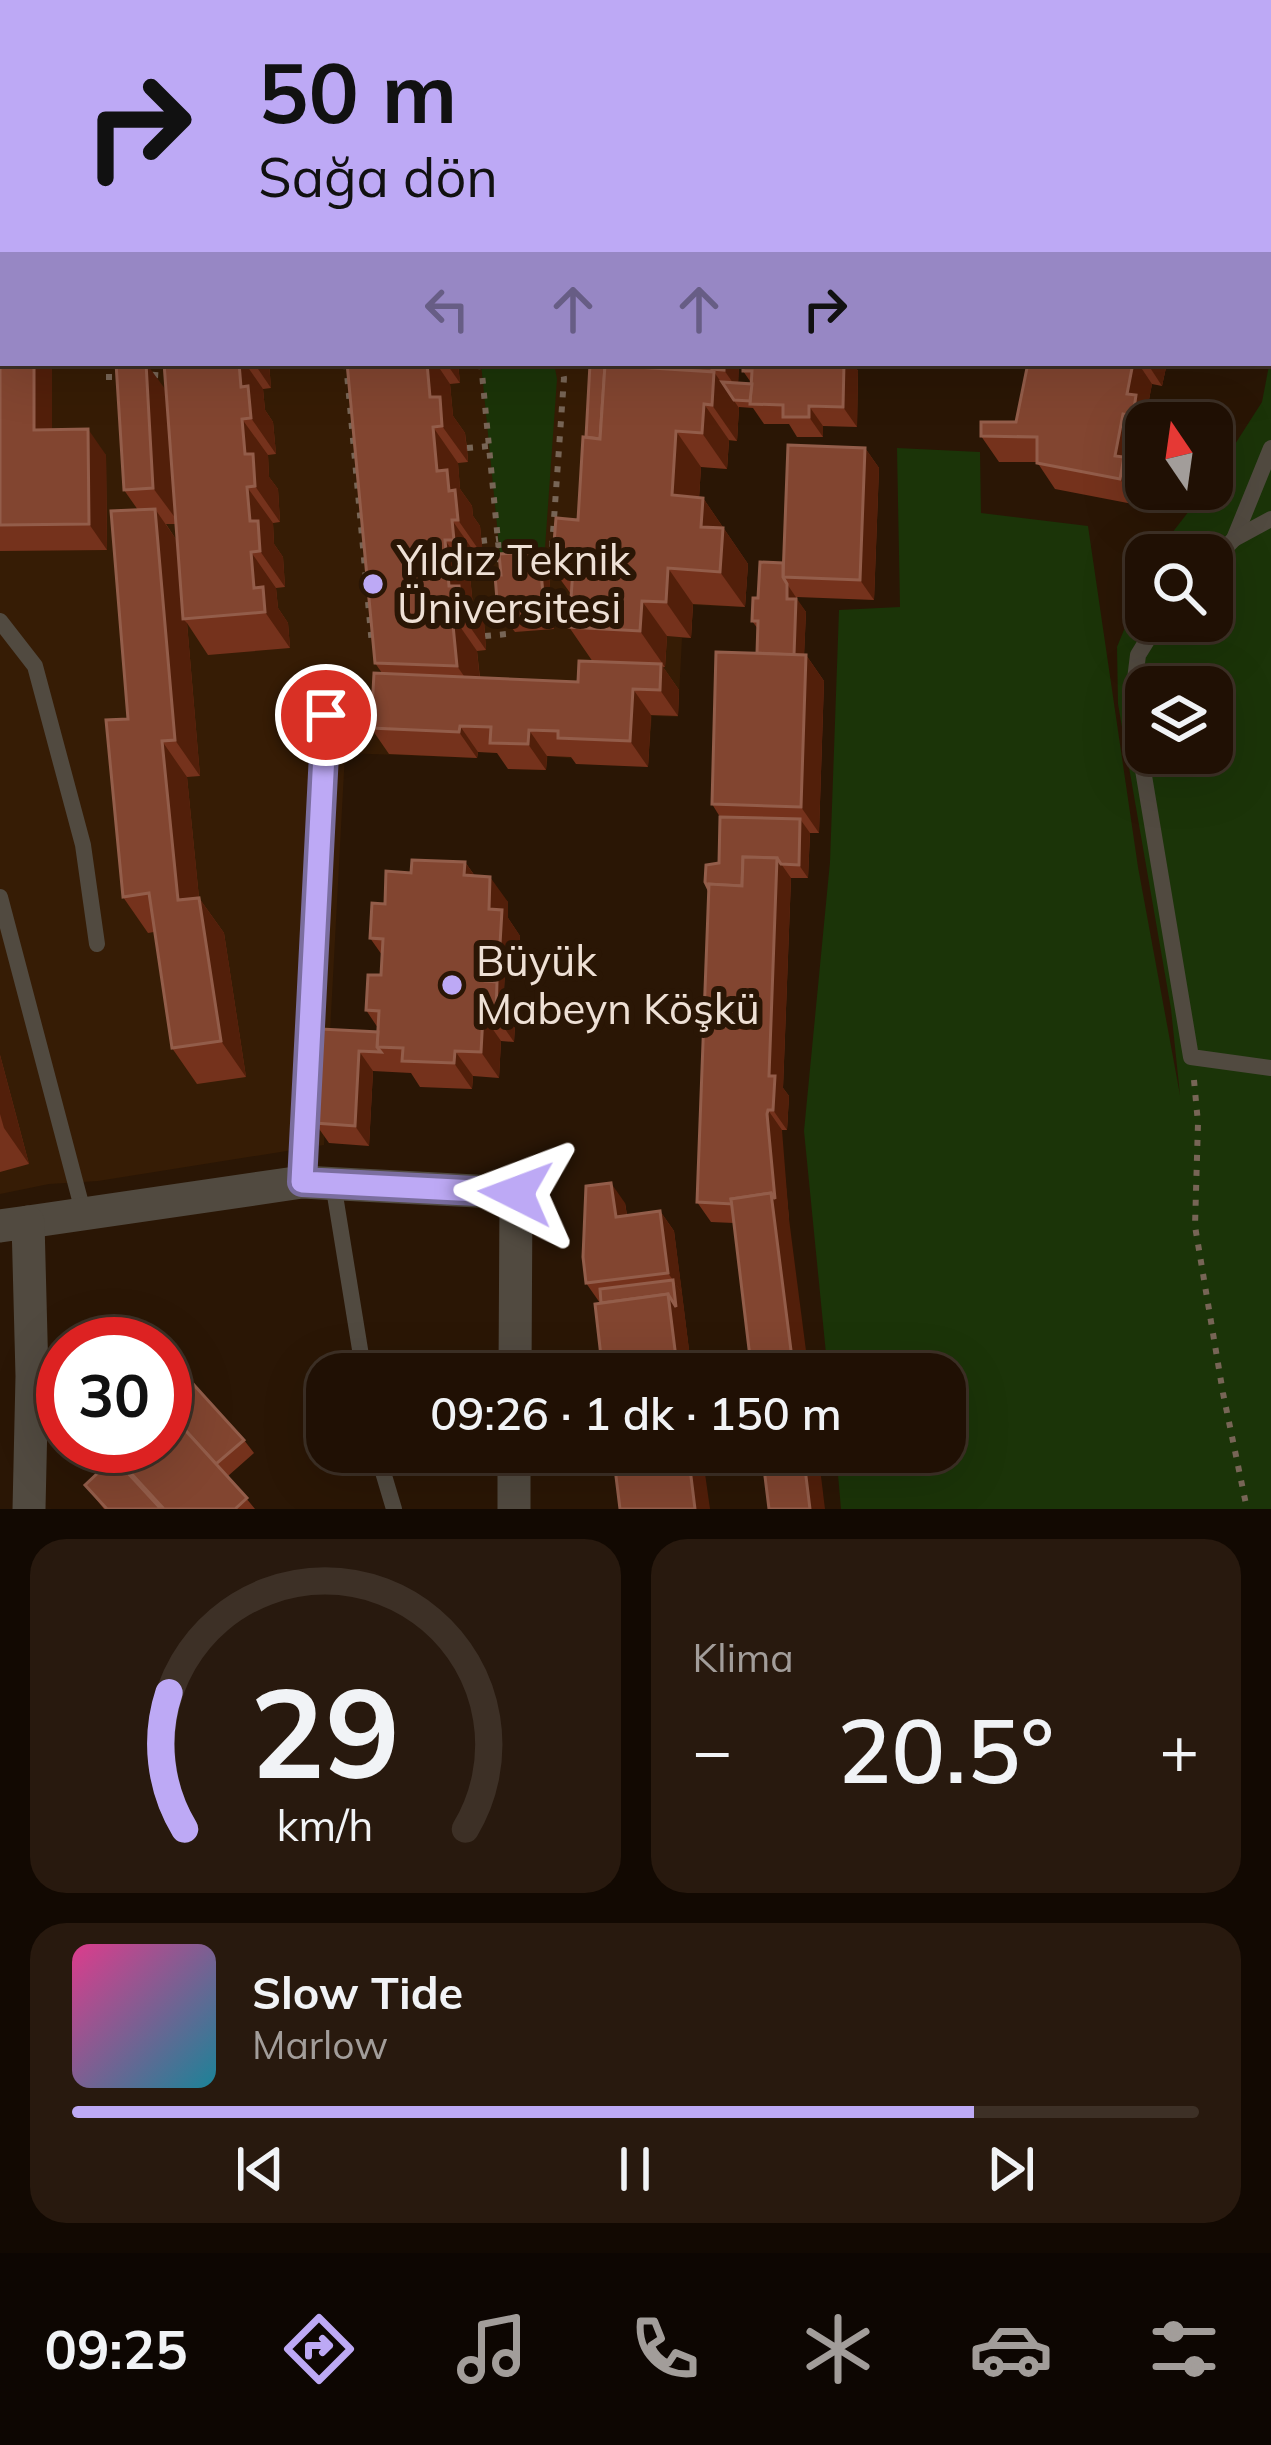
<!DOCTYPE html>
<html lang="tr">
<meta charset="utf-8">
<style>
:root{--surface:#201004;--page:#28190e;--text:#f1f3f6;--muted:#a29d9a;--line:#3d3026;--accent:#bda9f5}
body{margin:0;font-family:Mulish,sans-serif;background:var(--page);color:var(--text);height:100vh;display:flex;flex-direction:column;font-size:45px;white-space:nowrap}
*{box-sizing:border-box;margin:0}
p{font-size:39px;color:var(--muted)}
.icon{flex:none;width:66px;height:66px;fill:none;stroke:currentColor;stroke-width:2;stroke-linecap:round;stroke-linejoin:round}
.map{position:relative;height:1509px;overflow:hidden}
.details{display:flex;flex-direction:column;gap:30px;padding:30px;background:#120902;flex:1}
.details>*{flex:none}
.hud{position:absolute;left:0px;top:0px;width:1272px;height:366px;box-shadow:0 12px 48px #0002,0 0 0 3px var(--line);background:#bda9f5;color:#111;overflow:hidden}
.needle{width:78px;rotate:347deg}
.buttons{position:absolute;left:1125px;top:402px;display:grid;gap:24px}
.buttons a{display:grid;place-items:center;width:108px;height:108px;border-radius:24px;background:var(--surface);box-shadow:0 12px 48px #0002,0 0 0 3px var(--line);font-size:60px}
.speed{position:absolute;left:36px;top:1317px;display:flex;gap:24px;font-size:60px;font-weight:700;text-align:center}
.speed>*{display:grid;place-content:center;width:156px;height:156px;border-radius:50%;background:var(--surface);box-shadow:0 12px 48px #0002,0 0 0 3px var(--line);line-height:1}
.speed .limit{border:18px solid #d22;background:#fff;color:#111}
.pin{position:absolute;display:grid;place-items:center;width:102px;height:102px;color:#fff;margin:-51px;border:6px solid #fff;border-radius:50%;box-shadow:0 3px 12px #0007}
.me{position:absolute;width:132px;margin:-66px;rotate:273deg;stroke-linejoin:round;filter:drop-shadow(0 0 9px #0008)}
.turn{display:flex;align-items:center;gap:42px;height:252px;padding:0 60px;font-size:54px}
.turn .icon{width:156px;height:156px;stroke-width:2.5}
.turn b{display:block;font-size:84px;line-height:102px}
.lanes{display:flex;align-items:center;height:114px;padding:0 60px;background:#0003;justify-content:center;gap:60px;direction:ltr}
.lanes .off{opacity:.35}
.big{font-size:90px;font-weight:600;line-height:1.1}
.details .widget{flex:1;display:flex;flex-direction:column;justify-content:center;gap:18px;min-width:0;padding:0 42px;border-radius:36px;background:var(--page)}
.details .dial{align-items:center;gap:0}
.dial svg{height:312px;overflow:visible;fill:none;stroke:var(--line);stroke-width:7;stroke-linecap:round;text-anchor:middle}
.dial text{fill:var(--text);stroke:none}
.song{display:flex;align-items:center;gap:36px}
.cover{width:144px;height:144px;border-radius:18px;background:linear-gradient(135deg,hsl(330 70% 55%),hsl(190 70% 35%))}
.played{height:12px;border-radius:6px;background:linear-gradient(90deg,var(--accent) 80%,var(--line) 80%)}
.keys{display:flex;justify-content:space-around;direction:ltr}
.heat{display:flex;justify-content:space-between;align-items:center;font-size:66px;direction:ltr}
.details .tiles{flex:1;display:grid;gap:30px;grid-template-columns:1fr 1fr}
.widget:last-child{grid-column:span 2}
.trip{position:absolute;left:306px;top:1353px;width:660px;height:120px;border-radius:36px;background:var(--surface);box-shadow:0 12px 48px #0002,0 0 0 3px var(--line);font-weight:600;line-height:120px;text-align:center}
.tabs{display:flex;height:192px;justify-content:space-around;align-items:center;background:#0d0602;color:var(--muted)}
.tabs .icon{width:84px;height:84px}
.tabs .selected{color:var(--accent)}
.tabs b{font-size:54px;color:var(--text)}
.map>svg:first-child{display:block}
</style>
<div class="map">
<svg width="1271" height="1509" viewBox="0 0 1271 1509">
<rect width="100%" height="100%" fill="#2a1605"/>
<path fill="#361c05" d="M0,0H520L521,3H3V363H600V377L739,408L737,441H729L727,469L701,467L697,530L728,534L726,562L748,564L745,607L693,605L691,638H682L678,717L652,716L648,767L548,756L546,770L508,769V753L478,752L477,758L345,753L324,1145L98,1181L49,1184L0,1194Z"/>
<g fill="#1b3408" fill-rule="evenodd">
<path d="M1271,355V1509H841L836,1452H945V1374H828L804,1131L830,862L839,610L900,607L897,448L980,452L981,513L1088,526L1138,867L1180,1095L1171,1009L1118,704L1117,647L1146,576V621H1212V555H1155L1206,489H1212V480L1262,402ZM1146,687H1212V753H1146Z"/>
<path d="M481,363H554L557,379L544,562L501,566Z"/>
</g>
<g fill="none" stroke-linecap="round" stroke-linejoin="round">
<g stroke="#776556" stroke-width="6" stroke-dasharray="6 9" stroke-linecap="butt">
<path d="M132,0L133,3"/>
<path d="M410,0L411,3"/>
<path d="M22,3V0"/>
<path d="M0,46L3,43"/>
<path d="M0,55H3"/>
<path d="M0,285H3"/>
<path d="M105,363V377H124"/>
<path d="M346,363L372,645L380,644"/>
<path d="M481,363L500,562"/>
<path d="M155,378L156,363"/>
<path d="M467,448L489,446"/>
<path d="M481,541L498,539"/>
<path d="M552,547L564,378L561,363"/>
<path d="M485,636L507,634L505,611"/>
<path d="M1194,1080L1198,1123L1195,1226L1223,1393L1247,1509"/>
</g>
<g stroke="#514a40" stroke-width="16">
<path d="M964,3V0"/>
<path d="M1234,539L1271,448"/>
<path d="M1212,562L1234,539L1271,519"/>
<path d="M0,621L35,666L83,845L97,944"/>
<path d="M1159,621L1138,655L1132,704L1191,1057L1271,1068"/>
<path d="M0,897L84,1215"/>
<path d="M302,1182L326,714"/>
<path d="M333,1183L364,1374"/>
<path d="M377,1452L394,1509"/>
</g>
<g stroke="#514a40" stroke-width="33">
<path d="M28,1222L302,1182L516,1193L515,1374"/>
<path d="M0,1226L28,1222L32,1376L29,1509"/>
<path d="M514,1509V1452"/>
</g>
</g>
<g fill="#75321c" fill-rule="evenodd">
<path d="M0,299L3,363H52V429L106,455L107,550L0,551Z"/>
<path d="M164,363H269L271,388L263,389L265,410L273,422L276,454L268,455L269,477L278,489L280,522L273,523L274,544L283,557L285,587L276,588L278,608L288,623L290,648L208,655L187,623L200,776L187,777L199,898L224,933L246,1077L197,1084L172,1048L154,932L148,933L123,897L128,719L138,510L124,490L166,389ZM166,524H176L177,541Z"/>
<path d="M347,363H458L460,383L450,384L453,416L465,433L467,448L468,462L458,463L460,489L472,506L473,516L480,526L483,556H477L479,576H470L473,606L484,621L486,650L477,651L480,678L578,682L593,662L569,627L571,594L552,568L578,520L586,437L624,366L739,363L738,383L752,384L743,371V363H853L858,371L857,427L823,426V437H797L789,424H764L753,408L739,407L737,441L729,440L727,469L701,467L699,498H703L748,564L745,607L693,604L691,638L667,636L665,667H663L679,690L678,716L651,715L648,767L576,764L571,757L547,756L546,770L508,769L497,753L478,752L477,758L389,754L371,728L382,673L375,663Z"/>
<path d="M927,363H984V369L931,368Z"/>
<path d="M1028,363H1167L1162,386L1152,384L1147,410L1154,423H1146V441L1141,440L1135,472L1143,483L1138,505L1055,489L1037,462H999L981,436L1016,422Z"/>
<path d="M865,448L879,468L874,600L797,597V600L806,612L804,655H806L824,681L819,833H810L808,878H791L783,1088L789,1096L787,1130H782L781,1134L789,1219L734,1223L711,1222L697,1202L719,863L720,817L712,804L757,653L758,629L752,621L758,598Z"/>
<path d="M539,551L548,565L554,629L515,632L505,619V611L497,600L501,575Z"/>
<path d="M465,862L475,876L508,902V918L520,936L518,970L505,969L504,990L516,1007L514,1042L501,1041L499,1078L473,1076L472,1089L420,1087L411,1073L373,1071L369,1146L329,1143L315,1123L320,1029L378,1032V1028L366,1010L381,975L382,955L370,938L385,904L411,873Z"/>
<path d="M0,1055L29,1164L0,1172Z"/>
<path d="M625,1203L627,1215L660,1211L674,1231L692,1374L600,1303L586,1283Z"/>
<path d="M244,1440L254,1453L228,1476L255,1509H104L85,1485L114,1458L106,1446Z"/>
</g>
<g fill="#521f0a">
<path d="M910,0H926L928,3H910Z"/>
<path d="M34,363H52V456L34,430Z"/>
<path d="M146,363L171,397L179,523L153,488Z"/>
<path d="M239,363H245L263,389L265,410L273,422L276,454L251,418L241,387Z"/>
<path d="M254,363H269L271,388Z"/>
<path d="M427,363H436L450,384L453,416L465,433L468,462L442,426L430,397Z"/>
<path d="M446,363H458L460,383Z"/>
<path d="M724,363H739L738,390L724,370Z"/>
<path d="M844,363H853L858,371L857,427L843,407Z"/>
<path d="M1133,363H1138L1152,384L1147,410L1154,421V423H1146V435L1133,416L1127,394Z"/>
<path d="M1147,363H1167L1162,386Z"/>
<path d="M712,369L739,408L737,441L712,405Z"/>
<path d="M704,404L729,440L727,469L702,433Z"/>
<path d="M809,406L823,426V437L809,417Z"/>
<path d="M1123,414L1141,440L1135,472L1143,483L1138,505L1120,479L1115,456Z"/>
<path d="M242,419L268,455L269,477L278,489L280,522L255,486L245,454Z"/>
<path d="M433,427L458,463L460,489L472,506L473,516L480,526L483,556L458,520L437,471Z"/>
<path d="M88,429L106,455L107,550L89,524Z"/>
<path d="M676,431L701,467L697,531L672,495Z"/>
<path d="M865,448L879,468L874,600L860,580Z"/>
<path d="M247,487L273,523L274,544L283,557L285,587L260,551L250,521Z"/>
<path d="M703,498L748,564L745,607L720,572L701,527Z"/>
<path d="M155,509L180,545L183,619L187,623L200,776L175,740Z"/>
<path d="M452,520L477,556L479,576L454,540Z"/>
<path d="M445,540L470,576L473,606L484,621L486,650L461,614L449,586Z"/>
<path d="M539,551L548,565L554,629L545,615Z"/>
<path d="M251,552L276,588L278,608L288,623L290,648L265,612L254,588Z"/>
<path d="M668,568L693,604L691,638L666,602Z"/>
<path d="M787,584L806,612L803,680L793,666L787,599Z"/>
<path d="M642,601L667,636L665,667L640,631Z"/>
<path d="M452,615L477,651L482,702L457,666Z"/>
<path d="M806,655L824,681L819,833L801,807Z"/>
<path d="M661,664L679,690L678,716L660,690Z"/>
<path d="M633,689L651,715L648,767L630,741Z"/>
<path d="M460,726L478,752L477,758L459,732Z"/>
<path d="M529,730L547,756L546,770L528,744Z"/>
<path d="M162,741L187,777L199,898L224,933L246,1077L221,1041L178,900Z"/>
<path d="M800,819L810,833L808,878L799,865Z"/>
<path d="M777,858L791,878L783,1088L789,1096L787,1130L773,1110L769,1076Z"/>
<path d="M465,862L483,888L464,875Z"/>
<path d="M490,877L508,902V918L520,936L518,970L500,944L489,909Z"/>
<path d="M487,944L505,969L504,990L516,1007L514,1042L496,1016L485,981Z"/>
<path d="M483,1015L501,1041L499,1078L481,1052Z"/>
<path d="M359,1051L373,1071L369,1146L355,1126Z"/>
<path d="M455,1051L473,1076L472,1089L454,1063Z"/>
<path d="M0,1055L29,1164L4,1128L0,1114Z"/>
<path d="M768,1110L782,1130L789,1219L809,1374H794L771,1193Z"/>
<path d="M611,1183L625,1203L630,1237L616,1217Z"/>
<path d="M660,1211L674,1231L682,1293L668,1273Z"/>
<path d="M673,1280L682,1293L692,1374H678L668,1294Z"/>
<path d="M688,1452H702L710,1509H695Z"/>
<path d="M803,1452H818L825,1509H810Z"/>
</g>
<g fill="#824530" stroke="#935d4a" stroke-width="3">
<path d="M266,0H369L370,3H267Z"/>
<path d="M442,0H486V3H434V1Z"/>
<rect x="814" y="0" width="96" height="3"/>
<path d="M0,299L3,300V363H34V430L88,429L89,524L0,525Z"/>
<path d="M116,363H146L153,488L124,490Z"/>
<path d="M164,363H239L241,387L248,386L251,418L242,419L245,454H253L255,486L247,487L250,521H258L260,551L251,552L254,588L263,587L265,612L183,619Z"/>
<path d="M347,363H427L430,397H440L442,426L433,427L437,471L447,470L449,491L455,490L458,520H452L454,540H445L449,586H459L461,614L452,615L457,666L375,663Z"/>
<path d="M624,363H724V370L712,369V372L624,367Z"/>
<path d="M743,363H844L843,407L809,406V417H783V405L750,404L752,371H743Z"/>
<path d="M1028,363H1133L1127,394L1136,395L1133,416L1123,414L1115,456L1124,457L1120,479L1037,463V437L981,436V422H1016Z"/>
<path d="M590,364L624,366L605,365L600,439L586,437Z"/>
<path d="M605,365L714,372L712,405L704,404L702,433L676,431L672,495L703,498L701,527L723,528L720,572L668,568L666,602L642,601L640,631L569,627L573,569L552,568L556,518L578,520L583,437L600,439Z"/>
<path d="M722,382L752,384L750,401L734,400Z"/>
<path d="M788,445L865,448L860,580L783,577Z"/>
<path d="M155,509L175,740L162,741L178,900L199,898L221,1041L172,1048L149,893L123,897L106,720L128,719L111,511Z"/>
<path d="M539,551L545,615L505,619L503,599L497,600L495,575H501L499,554Z"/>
<path d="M760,562L783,563V577L787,584V599H796L794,655L757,653L758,621H752L753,598H758Z"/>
<path d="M716,652L806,655L801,807L712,804Z"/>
<path d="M579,661L661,664L660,690L633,689L630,741L558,738V731L529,730L528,744L490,743L491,727L460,726L459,732L371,728L374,673L578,682Z"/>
<path d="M720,817L800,819L799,865L781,864L777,858L743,857L742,886L709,884V890L705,882L706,865L719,863Z"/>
<path d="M743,857L777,858L769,1076H775L773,1110H768L767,1114L775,1199L771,1193L731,1199L732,1204L697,1202L709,884L742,886Z"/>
<path d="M412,860L465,862L464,875L490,877L489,909L502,910L500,944H487L485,981L497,982L496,1016L483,1015L481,1052L455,1051L454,1063L402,1061L403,1048L377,1047L379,1011L366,1010L368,975H381L383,939L370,938L372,903L385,904L386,871L411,873Z"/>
<path d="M320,1029L378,1032L377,1047L381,1052L359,1051L355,1126L315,1123Z"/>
<path d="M611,1183L616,1217L660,1211L668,1273L586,1283L583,1257L586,1186Z"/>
<path d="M771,1193L794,1374H752L731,1199Z"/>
<path d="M673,1280L676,1307L668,1294L601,1303L600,1289Z"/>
<path d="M668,1294L678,1374H603L595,1304Z"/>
<path d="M194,1385L244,1440L216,1464L167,1410Z"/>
<path d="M165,1408L247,1498L235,1509H164L106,1446H165Z"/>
<path d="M613,1452H688L695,1509H620Z"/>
<path d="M762,1452H803L810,1509H769Z"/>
<path d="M114,1458L161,1509H107L85,1485Z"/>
</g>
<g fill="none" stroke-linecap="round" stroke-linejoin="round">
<defs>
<path id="route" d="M326,715L302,1182L516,1193"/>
</defs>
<use href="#route" stroke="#7b6e9f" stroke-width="30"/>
<use href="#route" stroke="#bda9f5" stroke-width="21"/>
</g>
<g fill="#bda9f5" stroke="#2a1605" stroke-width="4.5">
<circle cx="373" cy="584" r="12"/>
<circle cx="452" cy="985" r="12"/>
</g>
<g text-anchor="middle" stroke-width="12" stroke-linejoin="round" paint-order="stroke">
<g font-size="42" fill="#eee0d5" stroke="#2a1605" text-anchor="start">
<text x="397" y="575">Yıldız Teknik<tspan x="397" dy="48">Üniversitesi</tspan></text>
<text x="476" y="976">Büyük<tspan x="476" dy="48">Mabeyn Köşkü</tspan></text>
</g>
</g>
</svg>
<div class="buttons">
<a><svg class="needle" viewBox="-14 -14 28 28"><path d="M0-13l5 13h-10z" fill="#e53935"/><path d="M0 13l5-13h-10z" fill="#a29d9a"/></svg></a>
<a><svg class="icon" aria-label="search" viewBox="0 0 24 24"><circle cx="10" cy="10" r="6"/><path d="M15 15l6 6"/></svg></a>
<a><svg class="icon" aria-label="layers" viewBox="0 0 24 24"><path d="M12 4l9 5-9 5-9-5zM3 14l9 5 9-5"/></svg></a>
</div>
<div class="speed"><div class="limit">30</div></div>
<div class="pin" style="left:326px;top:715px;background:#d93025"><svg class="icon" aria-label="arrive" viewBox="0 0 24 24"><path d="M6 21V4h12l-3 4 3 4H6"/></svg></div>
<svg class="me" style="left:516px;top:1193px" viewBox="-20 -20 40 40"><path d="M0-17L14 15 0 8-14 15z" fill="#bda9f5" stroke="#fff" stroke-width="4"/></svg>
<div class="trip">09:26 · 1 dk · 150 m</div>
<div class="hud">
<div class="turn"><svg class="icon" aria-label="right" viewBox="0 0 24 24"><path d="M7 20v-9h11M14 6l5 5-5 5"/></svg><div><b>50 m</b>Sağa dön</div></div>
<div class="lanes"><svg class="icon off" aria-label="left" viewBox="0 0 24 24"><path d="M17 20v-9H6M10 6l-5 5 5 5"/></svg><svg class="icon off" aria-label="ahead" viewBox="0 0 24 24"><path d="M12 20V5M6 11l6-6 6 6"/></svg><svg class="icon off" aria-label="ahead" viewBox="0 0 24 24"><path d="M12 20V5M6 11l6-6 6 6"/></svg><svg class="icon" aria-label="right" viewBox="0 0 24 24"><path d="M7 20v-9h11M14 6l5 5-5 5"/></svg></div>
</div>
</div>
<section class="details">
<div class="tiles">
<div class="widget dial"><svg viewBox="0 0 100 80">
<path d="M14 69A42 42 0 1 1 86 69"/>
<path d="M14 69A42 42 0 0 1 10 34" stroke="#bda9f5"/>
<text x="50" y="56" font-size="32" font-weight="700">29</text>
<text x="50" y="72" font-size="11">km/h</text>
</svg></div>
<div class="widget"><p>Klima</p>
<div class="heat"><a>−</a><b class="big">20.5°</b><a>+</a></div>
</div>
<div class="widget">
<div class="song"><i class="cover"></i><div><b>Slow Tide</b><p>Marlow</p></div></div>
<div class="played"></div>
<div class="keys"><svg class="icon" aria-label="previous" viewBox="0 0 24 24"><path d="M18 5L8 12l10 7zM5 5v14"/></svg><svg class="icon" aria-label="pause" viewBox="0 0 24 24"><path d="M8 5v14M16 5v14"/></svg><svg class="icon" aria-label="next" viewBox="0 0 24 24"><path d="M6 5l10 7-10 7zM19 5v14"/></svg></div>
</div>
</div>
</section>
<nav class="tabs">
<b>09:25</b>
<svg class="icon selected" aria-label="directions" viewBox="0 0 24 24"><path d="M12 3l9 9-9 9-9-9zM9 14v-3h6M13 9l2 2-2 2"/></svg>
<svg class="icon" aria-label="music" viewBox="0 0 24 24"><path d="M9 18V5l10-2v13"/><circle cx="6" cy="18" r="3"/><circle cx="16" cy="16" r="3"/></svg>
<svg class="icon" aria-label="phone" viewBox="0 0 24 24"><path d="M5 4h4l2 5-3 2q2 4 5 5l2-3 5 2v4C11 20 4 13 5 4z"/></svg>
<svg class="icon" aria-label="climate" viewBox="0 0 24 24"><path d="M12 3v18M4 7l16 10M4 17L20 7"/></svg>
<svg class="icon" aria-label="car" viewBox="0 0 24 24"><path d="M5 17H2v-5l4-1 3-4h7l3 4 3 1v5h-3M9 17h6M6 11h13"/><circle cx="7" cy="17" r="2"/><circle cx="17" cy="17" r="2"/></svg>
<svg class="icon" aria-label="filters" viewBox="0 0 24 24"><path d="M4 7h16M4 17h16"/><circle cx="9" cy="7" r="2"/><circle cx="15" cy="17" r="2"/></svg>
</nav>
